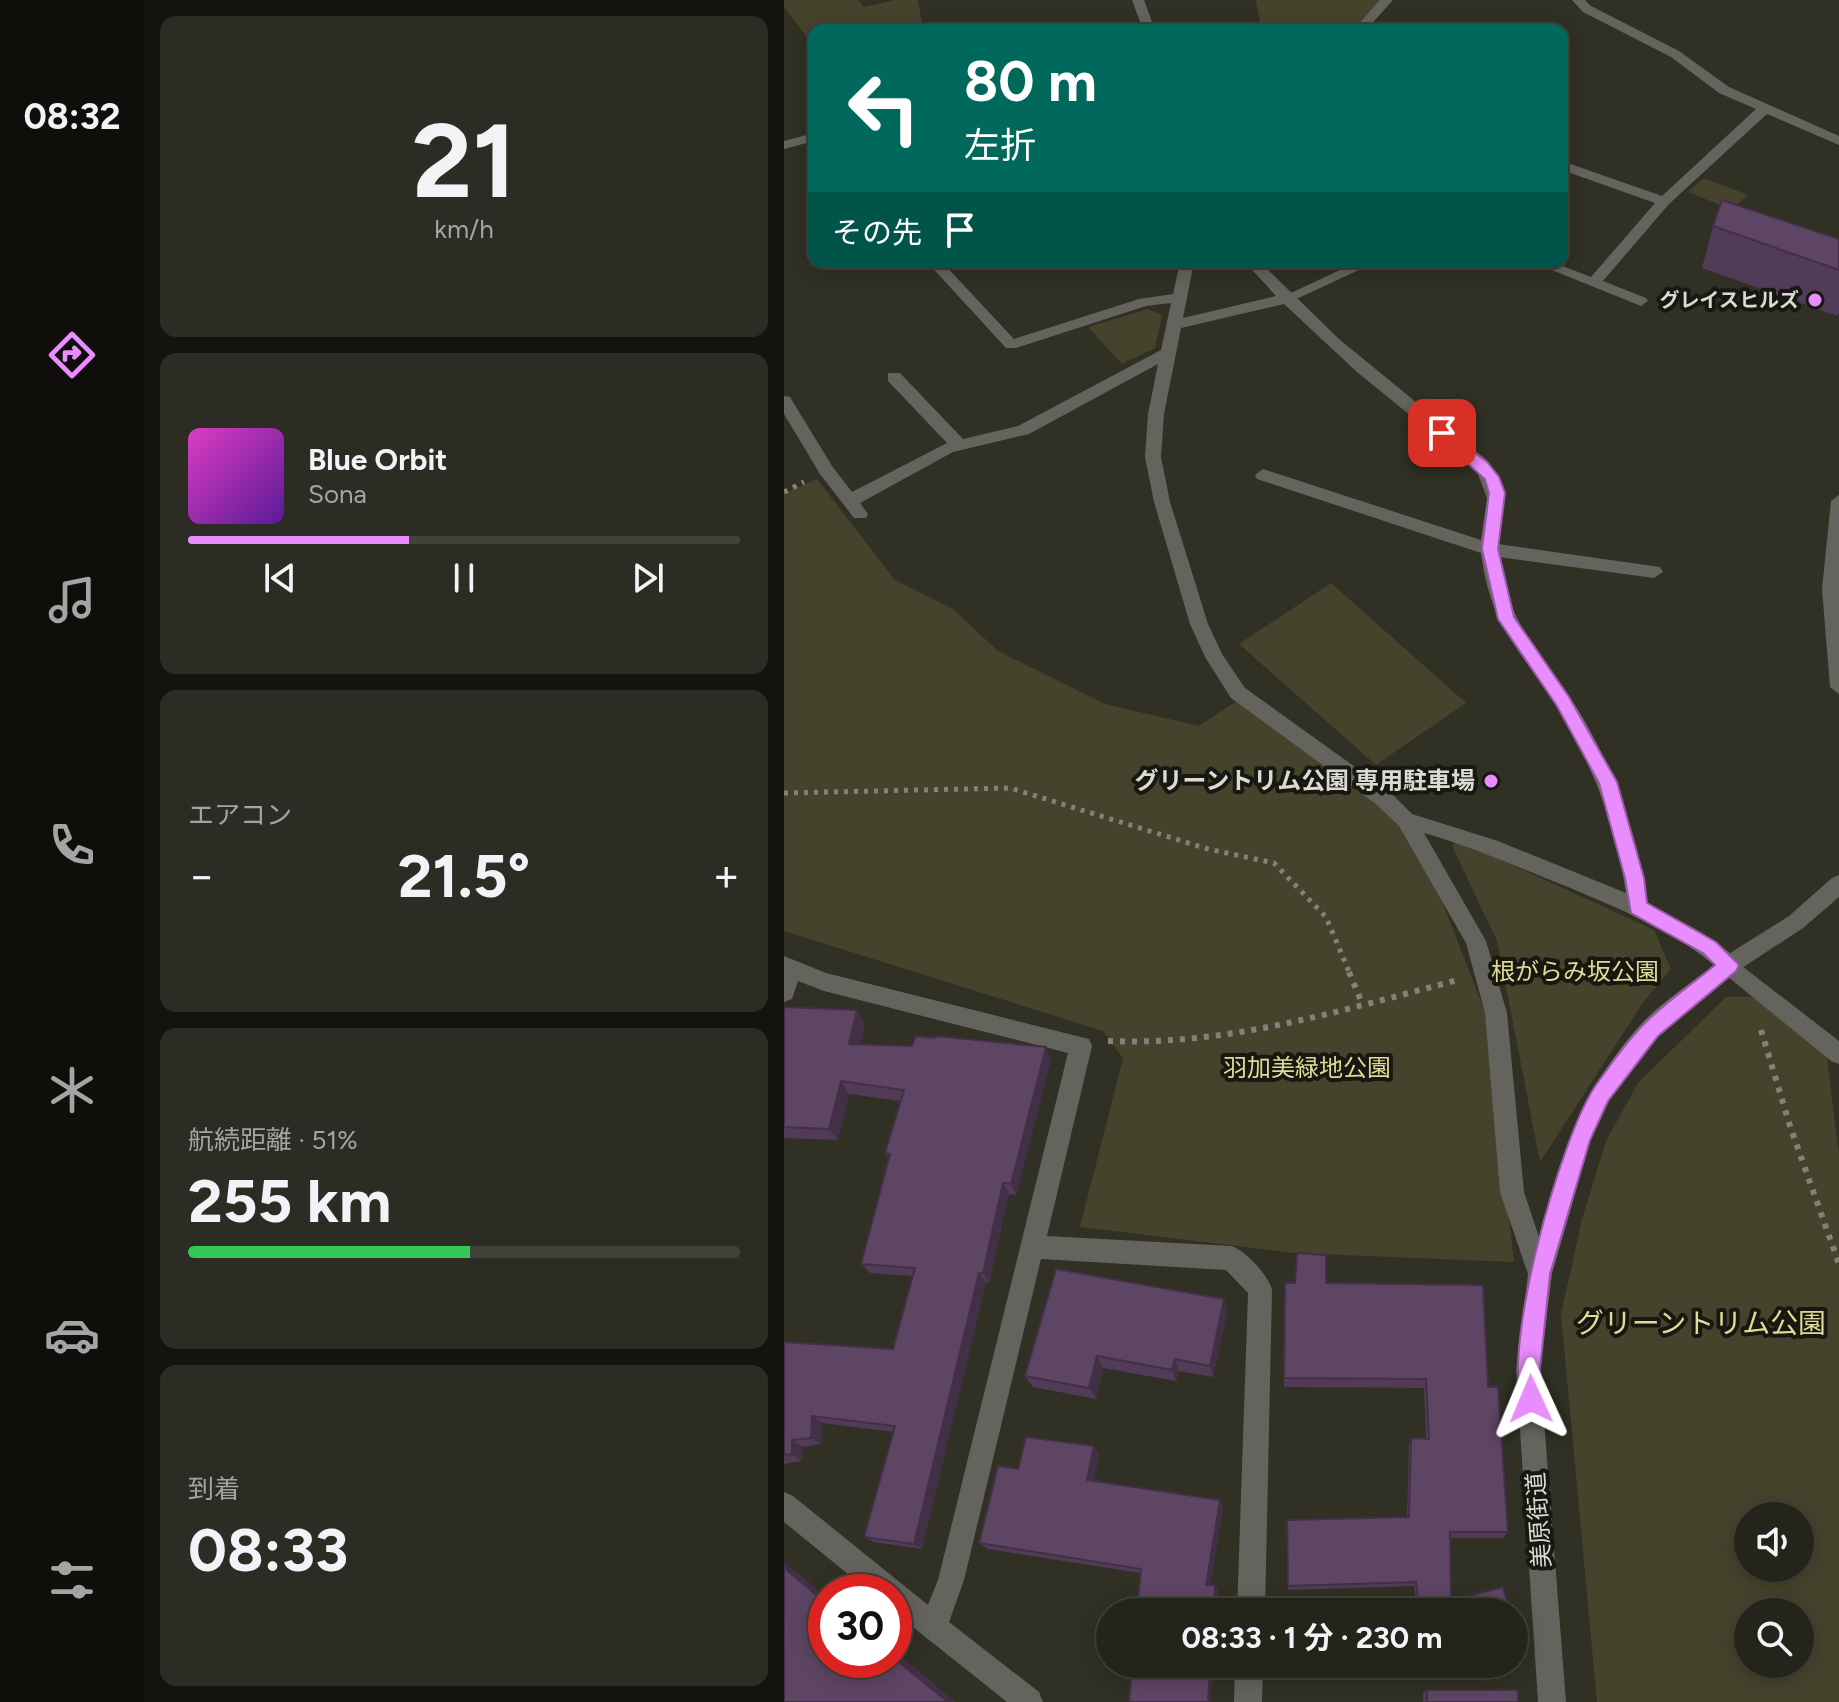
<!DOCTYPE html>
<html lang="ja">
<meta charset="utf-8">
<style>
:root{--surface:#25241b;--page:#2d2c24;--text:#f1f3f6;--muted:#a3a4a3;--line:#42413a;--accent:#e98dfe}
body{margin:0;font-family:Figtree,"Noto Sans JP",sans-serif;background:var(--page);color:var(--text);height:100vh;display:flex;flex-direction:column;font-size:30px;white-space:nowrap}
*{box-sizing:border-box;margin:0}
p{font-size:26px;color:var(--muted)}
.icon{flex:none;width:44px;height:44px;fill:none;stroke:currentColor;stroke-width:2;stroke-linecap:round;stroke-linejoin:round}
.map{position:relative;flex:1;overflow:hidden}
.sheet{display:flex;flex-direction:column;gap:16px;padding:16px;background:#14140f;width:640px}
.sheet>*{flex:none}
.top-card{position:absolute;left:24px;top:24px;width:760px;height:244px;border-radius:16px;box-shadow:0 4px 20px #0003,0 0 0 2px var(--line);background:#00695c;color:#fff;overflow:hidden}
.tools{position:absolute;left:950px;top:1502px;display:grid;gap:16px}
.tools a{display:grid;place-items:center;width:80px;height:80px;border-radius:50%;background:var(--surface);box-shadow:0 4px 20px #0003,0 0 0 2px var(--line);font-size:40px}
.speed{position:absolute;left:24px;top:1574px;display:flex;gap:16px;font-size:40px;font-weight:700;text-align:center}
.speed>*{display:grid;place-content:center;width:104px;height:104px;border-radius:50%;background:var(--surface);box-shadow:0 4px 20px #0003,0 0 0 2px var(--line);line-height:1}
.speed .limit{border:12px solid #d22;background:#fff;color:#111}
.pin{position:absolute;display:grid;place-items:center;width:68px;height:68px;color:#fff;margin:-34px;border-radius:16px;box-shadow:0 4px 12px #0006}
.me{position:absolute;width:88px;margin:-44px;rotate:359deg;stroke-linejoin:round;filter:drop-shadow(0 0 6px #0008)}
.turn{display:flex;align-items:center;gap:28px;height:168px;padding:0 24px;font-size:36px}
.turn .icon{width:104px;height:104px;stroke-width:2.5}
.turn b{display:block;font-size:56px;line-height:68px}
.then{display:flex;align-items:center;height:76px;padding:0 24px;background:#0003;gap:16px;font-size:30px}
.big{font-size:60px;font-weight:700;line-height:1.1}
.sheet .tile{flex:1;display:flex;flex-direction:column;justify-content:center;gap:12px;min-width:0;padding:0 28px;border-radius:16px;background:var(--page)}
.sheet .dial{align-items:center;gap:0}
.dial b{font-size:104px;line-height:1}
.song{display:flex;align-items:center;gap:24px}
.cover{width:96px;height:96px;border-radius:12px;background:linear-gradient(135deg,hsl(310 70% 55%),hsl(270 70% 35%))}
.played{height:8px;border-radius:4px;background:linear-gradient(90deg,var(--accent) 40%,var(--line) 40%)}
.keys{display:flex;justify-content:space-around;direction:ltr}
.heat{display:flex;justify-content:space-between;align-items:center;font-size:44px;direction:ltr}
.charge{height:12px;border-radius:6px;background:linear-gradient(90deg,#34c759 51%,var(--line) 0)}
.trip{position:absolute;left:312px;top:1598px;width:432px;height:80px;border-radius:40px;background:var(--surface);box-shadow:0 4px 20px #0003,0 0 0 2px var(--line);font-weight:700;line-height:80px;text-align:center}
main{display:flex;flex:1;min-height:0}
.dock{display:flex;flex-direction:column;width:144px;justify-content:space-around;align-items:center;background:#0f0e0b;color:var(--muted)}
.dock .icon{width:56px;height:56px}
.dock .current{color:var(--accent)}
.dock b{font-size:36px;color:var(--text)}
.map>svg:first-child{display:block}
</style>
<main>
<nav class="dock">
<b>08:32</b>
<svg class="icon current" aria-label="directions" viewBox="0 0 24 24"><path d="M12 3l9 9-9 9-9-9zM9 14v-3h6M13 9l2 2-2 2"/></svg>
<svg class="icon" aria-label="music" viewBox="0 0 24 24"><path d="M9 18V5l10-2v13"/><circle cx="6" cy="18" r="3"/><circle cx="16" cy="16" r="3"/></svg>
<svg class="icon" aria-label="phone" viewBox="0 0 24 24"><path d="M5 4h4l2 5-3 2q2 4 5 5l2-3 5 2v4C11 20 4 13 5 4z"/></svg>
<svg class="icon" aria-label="climate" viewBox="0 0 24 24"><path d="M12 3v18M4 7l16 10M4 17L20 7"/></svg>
<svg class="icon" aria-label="car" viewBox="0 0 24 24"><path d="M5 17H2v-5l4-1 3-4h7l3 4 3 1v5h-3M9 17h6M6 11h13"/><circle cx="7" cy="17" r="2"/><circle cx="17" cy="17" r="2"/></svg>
<svg class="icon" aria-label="filters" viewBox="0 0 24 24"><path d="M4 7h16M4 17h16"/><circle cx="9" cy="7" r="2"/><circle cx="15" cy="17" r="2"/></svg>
</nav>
<section class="sheet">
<div class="tile dial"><b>21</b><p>km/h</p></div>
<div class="tile">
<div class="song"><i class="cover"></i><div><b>Blue Orbit</b><p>Sona</p></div></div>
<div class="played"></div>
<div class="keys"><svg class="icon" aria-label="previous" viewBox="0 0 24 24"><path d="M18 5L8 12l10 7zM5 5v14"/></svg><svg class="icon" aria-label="pause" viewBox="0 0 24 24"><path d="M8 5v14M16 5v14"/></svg><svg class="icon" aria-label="next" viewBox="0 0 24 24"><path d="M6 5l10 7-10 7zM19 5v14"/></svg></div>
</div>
<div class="tile"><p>エアコン</p>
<div class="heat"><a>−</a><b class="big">21.5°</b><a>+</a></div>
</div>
<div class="tile"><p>航続距離 · 51%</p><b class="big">255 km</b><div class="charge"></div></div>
<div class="tile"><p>到着</p><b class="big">08:33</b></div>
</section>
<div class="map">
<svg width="1055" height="1702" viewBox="0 0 1055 1702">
<rect width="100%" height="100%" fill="#313024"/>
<g fill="#45432c" fill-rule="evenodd">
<path d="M0,0H74L80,7L111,0H134L139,30H30L28,44L0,7Z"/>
<path d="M472,0H597L569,30L477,28Z"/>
<path d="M920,178L964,195L948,210L904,192Z"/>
<path d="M364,309L378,315L371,348L338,364L304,327Z"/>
<path d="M33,479L111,580L169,609L214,651L321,704L415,726L459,697L582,787L641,857L703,1017L730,1262L510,1253L296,1227L339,1058L319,1031L0,931V494Z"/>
<path d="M547,583L682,703L592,765L455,644Z"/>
<path d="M674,840L870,930L887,969L860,1001L756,1162L713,941L668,846Z"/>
<path d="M942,997H971L1043,1058L1055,1155V1702H813L777,1314L798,1219L822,1141L854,1083ZM964,1516H1016V1568H964ZM964,1612H1016V1664H964Z"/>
</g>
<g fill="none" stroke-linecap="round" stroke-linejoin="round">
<g stroke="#838278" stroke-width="5" stroke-dasharray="4 6" stroke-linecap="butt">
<path d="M0,492L20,482"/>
<path d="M0,793L226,788L424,849L490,863L542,917L566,974"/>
</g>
<g stroke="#838278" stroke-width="6" stroke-dasharray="5 7" stroke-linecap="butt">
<path d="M565,972L578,1003"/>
<path d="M977,1030L1006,1126L1055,1264"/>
<path d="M324,1041C445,1046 558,1010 674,980"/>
</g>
<g fill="#64635d" fill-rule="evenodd">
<path d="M596,0H609L582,30H569Z"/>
<path d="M355,262H407L409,265C398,273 366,270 355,262Z"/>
<path d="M573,262H592L506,302H496L494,299Z"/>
<path d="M945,956L1055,1041V1064L1047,1061L938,972L934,965L938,958Z"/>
</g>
<g fill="#64635d" fill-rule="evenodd">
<path d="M348,0H360L371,30H359Z"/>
<path d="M788,0H801L807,6L895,51L945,87L1055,136V145L983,114L885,204L819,281L862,298L864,301L857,306L748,262H768L807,277L871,203L778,170V161L878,196L972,109L935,93L887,57L799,12Z"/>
<path d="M30,133V141L0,149V141Z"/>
<path d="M143,262H158L230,339L355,299L389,294L396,262H410L399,318L492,296L461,262H476L555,339L704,461C726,494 715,508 714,544L876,567L879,572L870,578L715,557C726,633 763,657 799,718C832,775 854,838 864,903L917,932L946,953L1005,916L1048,878L1055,875V897L1019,928L952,972L875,1036L825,1101L807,1139L768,1274L756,1369L782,1702H754L732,1369L744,1274L716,1192L701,1013L682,943L615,826L592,804L447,698L421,657L406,624L370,502L361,457L364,414L374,364L245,434L169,452L76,503L84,514L82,518H70L36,474L0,414V396L6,397L48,466L68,492L163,443L104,381V373H116L179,439L234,426L377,350L387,303L362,306L232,348H222ZM500,304L573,372L692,469L703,498L697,540L479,469L471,475L473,479L697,553C706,627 738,651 775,710C809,766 833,828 842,893L714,841L628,814L606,792L461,688L438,654L424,624L386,502L377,457L380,414L397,328ZM640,833C689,847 736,868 784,887C835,909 887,929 930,965C906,984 878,1002 858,1023C797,1090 780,1153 755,1237L740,1192L723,1013L702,941Z"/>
<path d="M1055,495V694L1046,687L1038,589L1047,501Z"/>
<path d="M0,956L42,973L305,1039L308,1046L263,1236L448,1246C464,1253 482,1273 488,1289L481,1612H453L464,1293L442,1270L257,1259L180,1580L165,1622L255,1692L259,1702H223L110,1612V1592H86L0,1522V1492L9,1496L144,1605L154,1580L284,1053L40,991L14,981L8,999L0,1002Z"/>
<path d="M451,1664H479L478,1702H450Z"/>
</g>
</g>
<g fill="#513b56">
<path d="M929,226L1055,239V313L1053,316L918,268Z"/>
<path d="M0,1007L81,1023L76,1045L267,1060L232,1195L225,1194L205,1283L202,1282L138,1549L90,1542L80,1537L110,1432L38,1423V1444L19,1447L18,1461L0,1464V1342L109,1349L128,1276L86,1273L77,1264L105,1159L101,1153L116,1101L65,1094L54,1140L0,1138Z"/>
<path d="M542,1283L704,1387L724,1532L719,1538H666L667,1601L726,1612H633L630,1586L504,1590V1586L623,1517L625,1445L627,1438L642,1439L640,1388L500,1387V1378Z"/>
<path d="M443,1312L429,1377L395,1371L392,1381L319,1368L312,1399L249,1387L241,1376Z"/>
<path d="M315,1454L310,1481L436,1500L439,1507L426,1585H431L434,1590L432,1612H353L356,1573L204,1549L195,1543L234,1469Z"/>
<path d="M643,1690L734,1702H639V1693Z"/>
</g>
<g fill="#423046">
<path d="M73,1010L81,1023L73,1057L65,1044Z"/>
<path d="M262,1047L267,1060L232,1195L227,1184Z"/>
<path d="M57,1081L65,1094L54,1140L45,1129Z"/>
<path d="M219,1183L225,1194L205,1283L199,1273Z"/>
<path d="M195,1273L202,1282L138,1549L130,1544Z"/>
<path d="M440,1299L443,1312L429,1377L426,1366Z"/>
<path d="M313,1356L319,1368L312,1399L305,1388Z"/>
<path d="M391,1359L395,1371L392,1381L388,1370Z"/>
<path d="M28,1416L38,1423V1444L27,1438Z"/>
<path d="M8,1440L19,1447L18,1461L8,1454Z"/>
<path d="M310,1446L315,1454L309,1487L303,1480Z"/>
<path d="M436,1500L439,1507L425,1589L422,1585Z"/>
<path d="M0,1562L42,1596V1603L0,1568Z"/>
<path d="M431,1585L434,1590L432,1612H430Z"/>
<path d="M110,1651L172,1702H164L110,1658Z"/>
<path d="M426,1664H429L427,1702H424Z"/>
</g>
<g fill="#5e4564" stroke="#423046" stroke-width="2">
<path d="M938,200L1055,239V270L929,226Z"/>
<path d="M0,1007L73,1010L65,1044L128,1046L132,1036L151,1038L152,1036L262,1047L227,1184L219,1183L199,1273H195L130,1544L80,1537L111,1426L28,1416L27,1438L8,1440V1454L0,1455V1342L109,1349L131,1268L77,1264L106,1154L101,1153L120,1090L57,1081L45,1129L0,1127Z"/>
<path d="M513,1253L542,1255V1283L699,1285L704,1387H714L724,1532H666L667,1601L719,1587L726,1612H636L632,1582L504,1586L503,1520L625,1517L627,1438L645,1439L642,1379L500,1378L501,1283H511Z"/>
<path d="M272,1269L440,1299L426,1366L391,1359L388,1370L313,1356L305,1388L241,1376Z"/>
<path d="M242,1437L310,1446L303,1480L436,1500L422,1585H431L430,1612H353L357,1569L195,1543L214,1466L234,1469Z"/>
<path d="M0,1568L42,1603V1660H110V1658L164,1702H0Z"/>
<path d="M348,1664H426L424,1702H345Z"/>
<rect x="643" y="1690" width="91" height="12"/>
</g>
<path fill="#e98dfe" stroke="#975ca5" stroke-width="2" d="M658,428L703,462L715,477L721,493L714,549L730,617L785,697L833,782L860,878L863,903L932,942L955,965L952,971L874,1036L824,1101L806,1140L766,1274L756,1369L758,1399L755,1407L747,1410L739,1407C716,1352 777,1135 812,1085C826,1065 843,1041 861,1023C882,1002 908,984 931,965L919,953L847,913L841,878L815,783L773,706L714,619L698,549L705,493L701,479L653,436V429Z"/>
<g fill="#e98dfe" stroke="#181812" stroke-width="3">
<circle cx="1031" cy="300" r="8"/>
<circle cx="707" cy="781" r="8"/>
</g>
<g text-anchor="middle" stroke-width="8" stroke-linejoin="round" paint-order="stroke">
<g font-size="20" font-weight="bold" fill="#dadad2" stroke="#181812" text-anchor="end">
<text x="1015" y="307">グレイスヒルズ</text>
</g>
<g font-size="24" font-weight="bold" fill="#dadad2" stroke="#181812" text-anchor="end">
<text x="691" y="789">グリーントリム公園 専用駐車場</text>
</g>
<g font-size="24" fill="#e0da96" stroke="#181812">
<text x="791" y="980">根がらみ坂公園</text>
<text x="523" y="1076">羽加美緑地公園</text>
</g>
<g font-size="24" fill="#dadad2" stroke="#181812">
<text transform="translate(755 1520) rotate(-94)" y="8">美原街道</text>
</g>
<g font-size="28" fill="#e0da96" stroke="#181812">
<text x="917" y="1333">グリーントリム公園</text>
</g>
</g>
</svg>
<div class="tools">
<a><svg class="icon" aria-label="sound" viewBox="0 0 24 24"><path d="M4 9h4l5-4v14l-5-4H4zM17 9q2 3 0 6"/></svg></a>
<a><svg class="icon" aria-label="search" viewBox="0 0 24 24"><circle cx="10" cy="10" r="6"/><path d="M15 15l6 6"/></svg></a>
</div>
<div class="speed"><div class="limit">30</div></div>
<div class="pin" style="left:658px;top:433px;background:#d93025"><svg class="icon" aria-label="arrive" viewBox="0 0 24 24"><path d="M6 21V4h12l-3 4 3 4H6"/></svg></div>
<svg class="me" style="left:747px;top:1399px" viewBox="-20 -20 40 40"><path d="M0-17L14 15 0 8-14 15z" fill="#e98dfe" stroke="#fff" stroke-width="4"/></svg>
<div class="trip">08:33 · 1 分 · 230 m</div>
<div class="top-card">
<div class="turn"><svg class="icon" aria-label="left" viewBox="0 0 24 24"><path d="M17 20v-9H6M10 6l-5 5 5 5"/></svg><div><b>80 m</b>左折</div></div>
<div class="then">その先<svg class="icon" aria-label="arrive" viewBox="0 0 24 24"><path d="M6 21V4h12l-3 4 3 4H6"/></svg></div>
</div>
</div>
</main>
